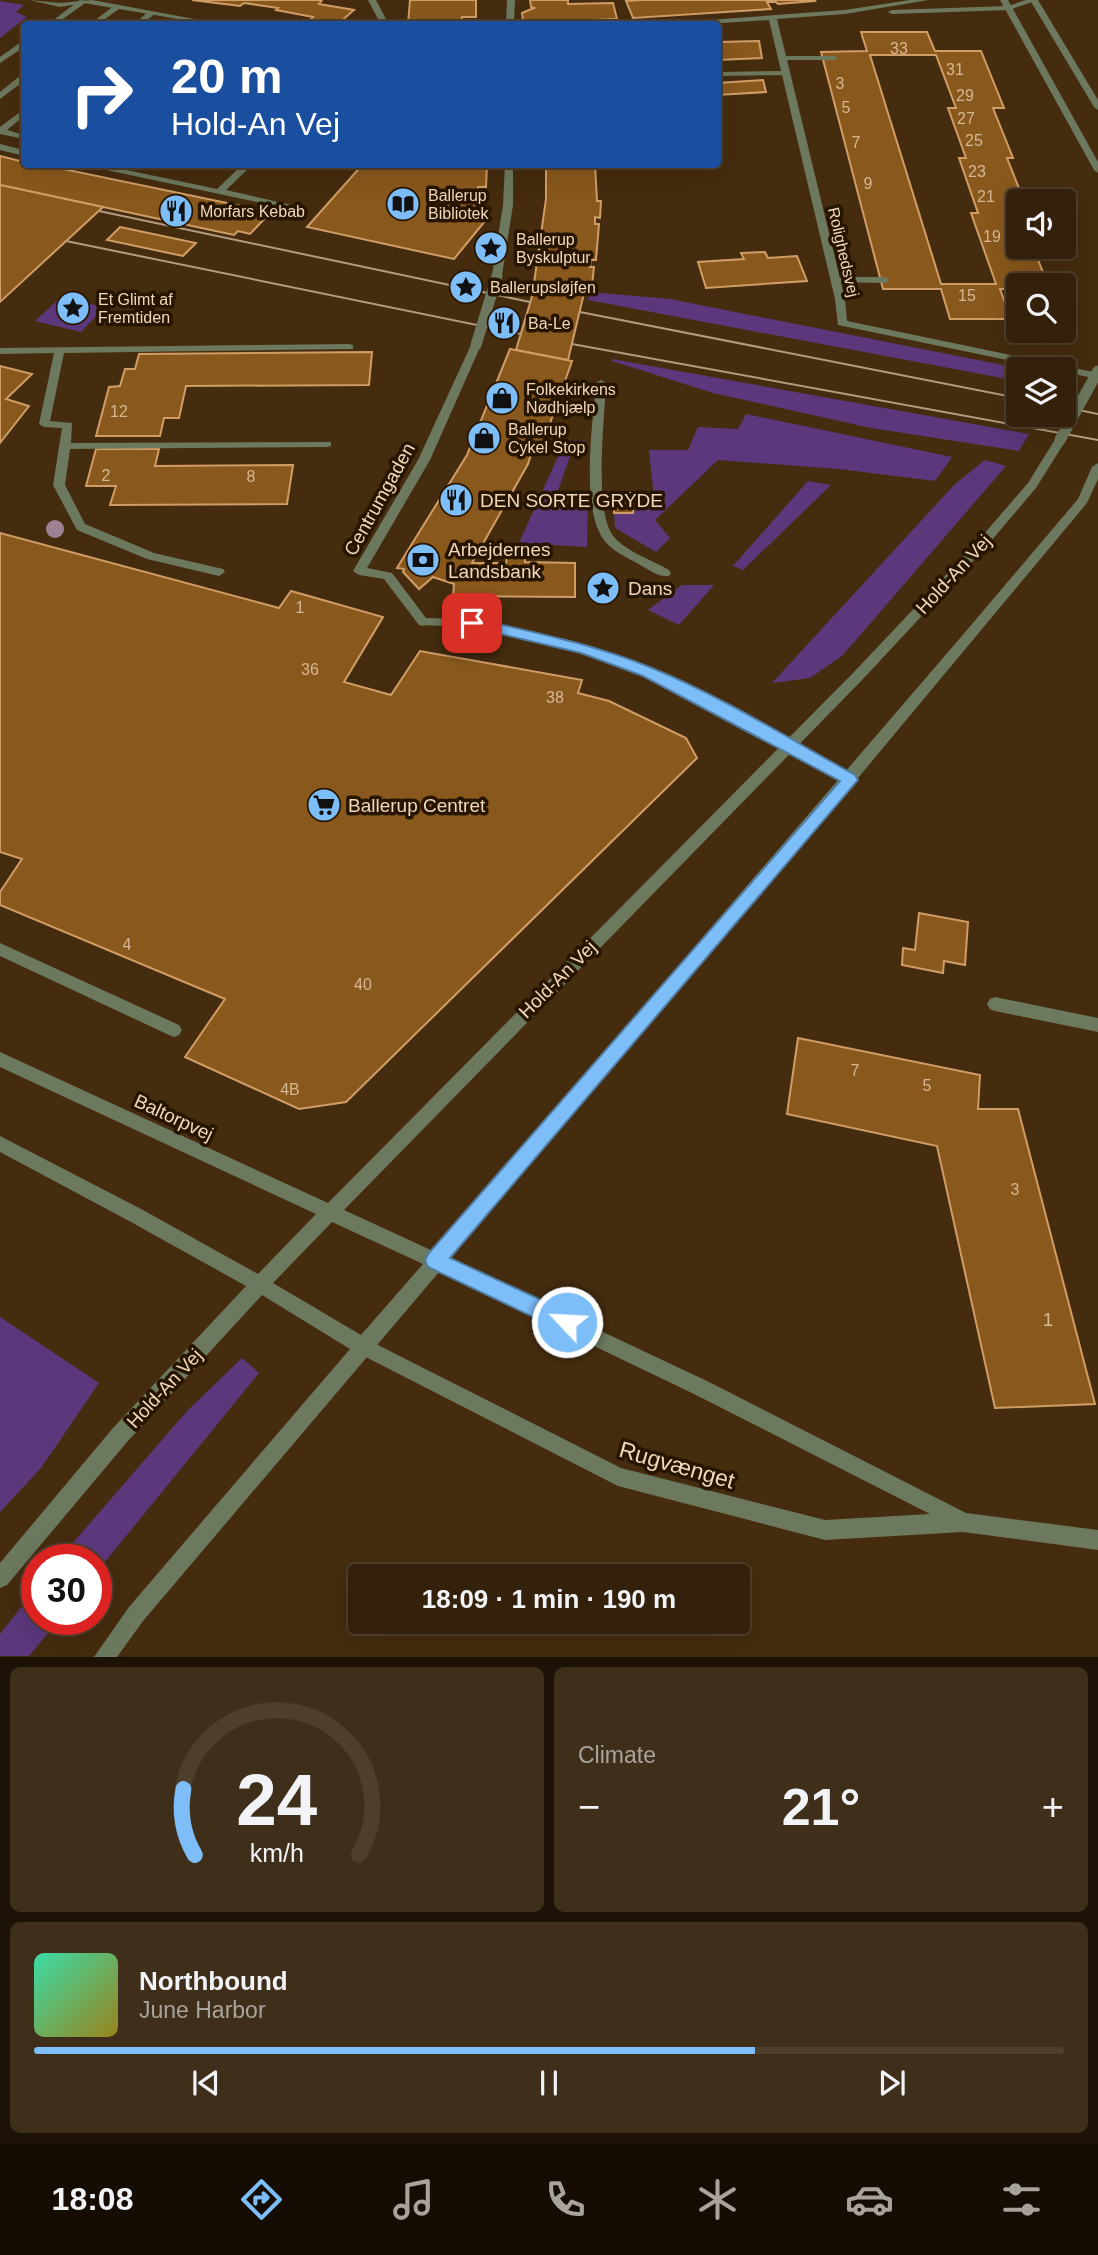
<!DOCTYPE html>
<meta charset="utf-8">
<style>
:root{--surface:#34210b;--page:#3f2e19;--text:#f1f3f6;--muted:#a9a39d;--line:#4e3e2c;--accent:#7dbef9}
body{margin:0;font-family:Arial,sans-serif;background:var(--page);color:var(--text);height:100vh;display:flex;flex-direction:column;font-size:26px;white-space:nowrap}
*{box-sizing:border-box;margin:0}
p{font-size:23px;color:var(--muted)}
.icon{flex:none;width:38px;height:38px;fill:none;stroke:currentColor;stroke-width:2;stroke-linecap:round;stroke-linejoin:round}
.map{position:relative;height:1657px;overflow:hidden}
.drawer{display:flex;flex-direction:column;gap:10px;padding:10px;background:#1d1206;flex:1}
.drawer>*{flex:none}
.guide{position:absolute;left:21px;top:21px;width:700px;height:147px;border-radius:7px;box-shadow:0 7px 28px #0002,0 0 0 2px var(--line);background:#1a4fa0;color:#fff;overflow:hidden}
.controls{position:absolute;left:1006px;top:189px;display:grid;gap:14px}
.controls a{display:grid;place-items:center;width:70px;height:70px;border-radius:7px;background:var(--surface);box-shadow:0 7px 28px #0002,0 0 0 2px var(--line);font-size:35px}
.speed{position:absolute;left:21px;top:1544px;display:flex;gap:14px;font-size:35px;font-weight:700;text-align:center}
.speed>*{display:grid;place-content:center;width:91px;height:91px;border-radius:50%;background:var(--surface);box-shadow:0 7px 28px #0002,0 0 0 2px var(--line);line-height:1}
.speed .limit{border:10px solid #d22;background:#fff;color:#111}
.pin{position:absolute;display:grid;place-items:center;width:60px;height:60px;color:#fff;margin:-30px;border-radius:14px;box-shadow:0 4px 10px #0006}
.me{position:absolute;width:77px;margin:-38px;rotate:295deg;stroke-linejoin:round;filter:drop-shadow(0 0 5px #0008)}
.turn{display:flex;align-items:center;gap:24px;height:147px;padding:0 35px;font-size:32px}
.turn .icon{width:91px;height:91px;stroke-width:2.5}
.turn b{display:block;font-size:49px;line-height:60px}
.big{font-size:52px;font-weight:800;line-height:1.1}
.drawer .tile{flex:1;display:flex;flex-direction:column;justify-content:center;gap:10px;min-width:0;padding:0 24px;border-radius:10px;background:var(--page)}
.drawer .dial{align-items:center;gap:0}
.dial svg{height:182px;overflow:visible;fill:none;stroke:var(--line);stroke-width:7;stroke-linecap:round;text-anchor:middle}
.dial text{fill:var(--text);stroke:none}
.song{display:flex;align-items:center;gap:21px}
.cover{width:84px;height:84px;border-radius:10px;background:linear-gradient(135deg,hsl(160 70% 55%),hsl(50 70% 35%))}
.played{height:7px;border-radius:4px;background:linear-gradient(90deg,var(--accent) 70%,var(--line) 70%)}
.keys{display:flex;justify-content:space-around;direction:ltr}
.heat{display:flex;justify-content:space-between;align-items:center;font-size:38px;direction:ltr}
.drawer .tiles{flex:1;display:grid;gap:10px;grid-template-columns:1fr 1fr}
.tile:last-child{grid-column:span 2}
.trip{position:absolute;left:348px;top:1564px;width:402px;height:70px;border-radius:7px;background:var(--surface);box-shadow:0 7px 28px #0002,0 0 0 2px var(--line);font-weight:800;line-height:70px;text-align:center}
.dock{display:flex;height:112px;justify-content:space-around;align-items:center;background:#150d04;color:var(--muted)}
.dock .icon{width:49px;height:49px}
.dock .selected{color:var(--accent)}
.dock b{font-size:32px;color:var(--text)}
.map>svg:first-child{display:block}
</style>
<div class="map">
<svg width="1098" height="1657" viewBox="0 0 1098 1657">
<rect width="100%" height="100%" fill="#452c0f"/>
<g fill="#5c377c">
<path d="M0,1L24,5L16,12L27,17L0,38Z"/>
<path d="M590,292L670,299L1023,369H1018V381L588,300Z"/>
<path d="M60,298L105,307L81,332L35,321Z"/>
<path d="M612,359L1029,434L1019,451L871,428L713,393L612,361Z"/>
<path d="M746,414L952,457L935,481L839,469L718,460L655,520L670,538L656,552L615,528L614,513L655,508L649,450H688L698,427L738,429Z"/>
<path d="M584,440L587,448L572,451L555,499H588L587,547L519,543L565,441Z"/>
<path d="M985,460L1006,466L843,655L810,678L772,683L955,484Z"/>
<path d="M808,481L831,485L743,570L733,566Z"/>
<path d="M682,585H714L679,625L648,610Z"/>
<path d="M0,1317L99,1383L41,1468L0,1512Z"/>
<path d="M242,1358L259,1373L96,1573V1559H59L187,1411Z"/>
<path d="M37,1587V1619H60L29,1656H0V1634Z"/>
</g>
<g fill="#89581c" stroke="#d09d67" stroke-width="2" fill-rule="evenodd">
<path d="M192,0H322L319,4L354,10L338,24H333L309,21L313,17L276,10L278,8L244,3L240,6Z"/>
<path d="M410,0H476V17H462V24H408Z"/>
<path d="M530,0H568V4L613,3L617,19L527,23L523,21L522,13L534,8L531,7Z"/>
<path d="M642,0H814L815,1L778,4L776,2H767L771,9L633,18L626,1Z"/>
<path d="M861,32H927L935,51H981L1004,108H993L1013,158H1007L1024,201H1018V247H1033L1048,285H1018V289H1000L1011,319H950L941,289H883L821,52L867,51ZM870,55H936L956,108H948L966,158H959L978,213H971L996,284H941Z"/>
<path d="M759,41L762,58L718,60V42Z"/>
<path d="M763,80L766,92L718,95V83Z"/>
<path d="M0,156L24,162V164H39L271,212L250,234L238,231L234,235L0,185Z"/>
<path d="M363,164H487L486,187H478L477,219L485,221L454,259L307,227Z"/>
<path d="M546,164H595L597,201H601L600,218L595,217V224H599L596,260H591L590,267H594L592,285L534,283L546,199Z"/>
<path d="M0,185L103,207L0,302Z"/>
<path d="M120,227L196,243L183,256L107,240Z"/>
<path d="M765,252L768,258L797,256L807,281L706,288L698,262L744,259L741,253Z"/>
<path d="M536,283L586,285L568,360L516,350Z"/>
<path d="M510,349L572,361L542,446L534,444L528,464L472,563H506L507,557H525V562L575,563V597L453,596L454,584L433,577L419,589L403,572L404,569L397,568L467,455Z"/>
<path d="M372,352L369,385L186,386L179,418H164L160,436H96L109,387L120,386L125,369H135L139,354Z"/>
<path d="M0,366L32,374L6,399L29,406L0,443Z"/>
<path d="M96,449H159L155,466L293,465L287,504L110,505L116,486H86Z"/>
<path d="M615,493H634L633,513H614Z"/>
<path d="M0,533L279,608L291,591L383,617L344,682L391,695L420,651L582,680L578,693L609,701L686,738L697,758L346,1102L299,1109L185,1057L225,999L0,905V892L22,859L0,852Z"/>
<path d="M919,913L968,922L965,965L944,961L943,973L902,965L903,948L915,950Z"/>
<path d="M798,1038L980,1075L978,1109H1018L1095,1404L995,1408L937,1146L787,1114Z"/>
</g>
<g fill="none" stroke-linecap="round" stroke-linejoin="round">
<g fill="#6d795e" fill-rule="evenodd">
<path d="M80,0L88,1L56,24H48Z"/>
<path d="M115,5L122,7L98,24H90Z"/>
<path d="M149,11L156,13L142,24H134Z"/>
<path d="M21,42H24V47L0,63V57Z"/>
<path d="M785,71L789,73L788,75L718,76V72Z"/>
<path d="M21,75H24V81L0,99V92Z"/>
<path d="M24,109V116L7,130L24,135V139L0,134V127Z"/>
<path d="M835,277H885L890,280L885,283L832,282V278Z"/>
<path d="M349,344L353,345V349L64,353L50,421L72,423L71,443L331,442V446L327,447L70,449L65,485L85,524L154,553L223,569L225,572L219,576L147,559L77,530L53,485L62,428L44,427L39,424L54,353L0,354V348Z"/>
<path d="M601,380L606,383C605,416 593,513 614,537C627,552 652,560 669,570L671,573L669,576C658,578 645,567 635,562C624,556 611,550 604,540C580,508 593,422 596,383Z"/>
<path d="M0,943L179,1025L182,1030L179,1035L174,1037L169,1035L0,956Z"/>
</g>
<g fill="#6d795e" fill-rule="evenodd">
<path d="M507,0H515L514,24H506Z"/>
<path d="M0,144L24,150V156L0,150Z"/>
<path d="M78,164H98L217,189L243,164H253L226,190L305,208L300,211Z"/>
<path d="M505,164H513V205L502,275L497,278L492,275L503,205Z"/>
<path d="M476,342L481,345L430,460L367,568L392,573L429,622L423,626L419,625L384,579L359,575L353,571L418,460L471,345Z"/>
</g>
<g fill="#6d795e" fill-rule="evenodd">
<path d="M29,0L60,3L92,0L222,24H207L84,3L60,7Z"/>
<path d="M368,0H376L386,19L383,24H375L378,19Z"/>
<path d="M910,0H929L845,14L777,19L786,56H834L838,58L834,60H787L845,299L847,321L1098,373V379L1064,372V369H1050L838,325L835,299L769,20L707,24H678L682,22L845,10Z"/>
<path d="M1026,0H1038L1009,10L892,14L888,12L892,10L1008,6Z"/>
<path d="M423,618L472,619L583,645L653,669L759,723L855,776L857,780L855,784H845L749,729L643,675L581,653L472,627L419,625L417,622L419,619Z"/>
<path d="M995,997L1098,1018V1032L995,1011L990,1009L987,1004L990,999Z"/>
<path d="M435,1253L707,1381L966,1513L1098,1530V1550L963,1532L825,1540L618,1486L356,1352L353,1346L356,1340L362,1337L368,1340L621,1468L825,1520L930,1514L694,1394L429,1267L426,1261L429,1255Z"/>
</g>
<g fill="#6d795e" fill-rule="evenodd">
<path d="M1000,0H1008L1098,162V173L1094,170Z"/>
<path d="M1030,0H1038L1098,100V110L1094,107Z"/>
<path d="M1060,437L1066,440L1036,488L985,548L863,679L344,1210L433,1251L961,637L1078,499L1092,467L1098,463V479L1087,503L853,784L143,1621L117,1657H94L129,1607L350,1349L262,1295L127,1442L7,1585L0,1588V1563L113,1428L246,1286L131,1222L0,1152V1136L143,1210L258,1274L316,1214L0,1067V1052L328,1203L853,673L977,542L1028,483L1056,438ZM332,1222L423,1264L361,1335L273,1283Z"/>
</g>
<g stroke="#b49a7e" stroke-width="2">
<path d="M99,211L530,302"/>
<path d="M66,241L521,334"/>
<path d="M580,312L1018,398"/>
<path d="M572,344L1098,440"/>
<path d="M1064,407L1098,414"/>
</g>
<path stroke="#6d795e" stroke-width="9" d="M496,278L497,275"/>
<path stroke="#6d795e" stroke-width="11" d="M476,345L497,276"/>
<path stroke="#6d795e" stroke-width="11" d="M1060,440L1098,371"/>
</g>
<circle fill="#9b8191" cx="55" cy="529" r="9"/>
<path fill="#7dbef9" stroke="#517ca2" stroke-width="2" d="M472,618C533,632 594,644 652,668C721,696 790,739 855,775L858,780L450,1258L574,1315L577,1322L574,1330L567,1333L428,1267L425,1261L428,1254L840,781L643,676L581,653L467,626L465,623Z"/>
<defs>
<symbol id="library-disc" viewBox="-11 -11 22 22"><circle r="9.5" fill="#7dbef9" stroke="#281500"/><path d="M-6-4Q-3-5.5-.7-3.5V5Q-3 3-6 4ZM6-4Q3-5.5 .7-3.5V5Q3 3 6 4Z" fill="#111"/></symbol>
<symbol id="restaurant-disc" viewBox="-11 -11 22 22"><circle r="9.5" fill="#7dbef9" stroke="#281500"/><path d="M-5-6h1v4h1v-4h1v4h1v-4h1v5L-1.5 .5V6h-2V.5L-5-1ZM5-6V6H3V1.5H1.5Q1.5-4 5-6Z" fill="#111"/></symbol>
<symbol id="sight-disc" viewBox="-11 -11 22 22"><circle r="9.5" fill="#7dbef9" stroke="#281500"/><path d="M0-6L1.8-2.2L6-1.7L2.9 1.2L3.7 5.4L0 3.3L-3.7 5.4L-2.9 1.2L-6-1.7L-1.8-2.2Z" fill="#111"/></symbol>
<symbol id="shop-disc" viewBox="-11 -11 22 22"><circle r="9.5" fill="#7dbef9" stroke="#281500"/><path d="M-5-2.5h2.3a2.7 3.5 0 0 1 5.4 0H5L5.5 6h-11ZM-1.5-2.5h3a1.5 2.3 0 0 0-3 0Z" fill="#111"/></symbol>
<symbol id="bank-disc" viewBox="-11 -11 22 22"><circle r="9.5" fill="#7dbef9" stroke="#281500"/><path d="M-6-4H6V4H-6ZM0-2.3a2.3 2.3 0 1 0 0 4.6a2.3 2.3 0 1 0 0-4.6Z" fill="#111"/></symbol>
<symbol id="supermarket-disc" viewBox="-11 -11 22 22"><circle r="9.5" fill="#7dbef9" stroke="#281500"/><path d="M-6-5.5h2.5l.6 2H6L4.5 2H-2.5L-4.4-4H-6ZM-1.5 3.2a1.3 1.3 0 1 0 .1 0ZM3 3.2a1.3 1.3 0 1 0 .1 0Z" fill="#111"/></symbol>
</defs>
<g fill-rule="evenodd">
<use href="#library-disc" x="384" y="185" width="38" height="38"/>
<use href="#restaurant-disc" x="157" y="192" width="38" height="38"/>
<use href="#sight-disc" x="472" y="229" width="38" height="38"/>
<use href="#sight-disc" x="447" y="268" width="38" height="38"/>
<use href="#sight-disc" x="54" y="289" width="38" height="38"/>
<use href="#restaurant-disc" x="485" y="304" width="38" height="38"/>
<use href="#shop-disc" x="483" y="379" width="38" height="38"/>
<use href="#shop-disc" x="465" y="419" width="38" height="38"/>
<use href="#restaurant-disc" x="437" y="481" width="38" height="38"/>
<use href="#bank-disc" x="404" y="541" width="38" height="38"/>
<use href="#sight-disc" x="584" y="569" width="38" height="38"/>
<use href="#supermarket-disc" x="305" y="786" width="38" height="38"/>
</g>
<g text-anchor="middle" stroke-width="7" stroke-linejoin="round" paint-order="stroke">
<g font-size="16" fill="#d7b794">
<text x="899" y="54">33</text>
<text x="955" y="75">31</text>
<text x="840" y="89">3</text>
<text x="965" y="101">29</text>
<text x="846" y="113">5</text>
<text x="966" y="124">27</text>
<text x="974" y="146">25</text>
<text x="856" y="148">7</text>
<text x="977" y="177">23</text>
<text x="868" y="189">9</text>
<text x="986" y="202">21</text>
<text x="992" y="242">19</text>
<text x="967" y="301">15</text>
<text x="119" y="417">12</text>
<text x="106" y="481">2</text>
<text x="251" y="482">8</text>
<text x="300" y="613">1</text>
<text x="310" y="675">36</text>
<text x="555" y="703">38</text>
<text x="127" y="950">4</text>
<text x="363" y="990">40</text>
<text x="855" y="1076">7</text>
<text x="927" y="1091">5</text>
<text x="290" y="1095">4B</text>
<text x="1015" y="1195">3</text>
</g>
<g font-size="16" fill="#f1d7bc" stroke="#281500" text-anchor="start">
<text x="428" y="201">Ballerup<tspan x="428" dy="18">Bibliotek</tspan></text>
<text x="200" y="217">Morfars Kebab</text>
<text x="516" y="245">Ballerup<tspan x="516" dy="18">Byskulptur</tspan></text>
<text x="490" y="293">Ballerupsløjfen</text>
<text x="98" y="305">Et Glimt af<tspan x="98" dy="18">Fremtiden</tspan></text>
<text x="528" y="329">Ba-Le</text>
<text x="526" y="395">Folkekirkens<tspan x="526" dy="18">Nødhjælp</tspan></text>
<text x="508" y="435">Ballerup<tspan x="508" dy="18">Cykel Stop</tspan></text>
</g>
<g font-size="16" fill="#f1d7bc" stroke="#281500">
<text transform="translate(844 252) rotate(77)" y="6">Rolighedsvej</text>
</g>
<g font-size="19" fill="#f1d7bc" stroke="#281500">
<text transform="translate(379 499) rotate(-61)" y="7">Centrumgaden</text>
<text transform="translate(953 574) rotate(-47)" y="7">Hold-An Vej</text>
<text transform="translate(557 979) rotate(-45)" y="7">Hold-An Vej</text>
<text transform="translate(174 1117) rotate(25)" y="7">Baltorpvej</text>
<text transform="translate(164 1388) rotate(-47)" y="7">Hold-An Vej</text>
</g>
<g font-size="19" fill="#f1d7bc" stroke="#281500" text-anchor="start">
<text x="480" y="507">DEN SORTE GRYDE</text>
<text x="448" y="556">Arbejdernes<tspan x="448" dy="22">Landsbank</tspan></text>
<text x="628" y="595">Dans</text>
<text x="348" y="812">Ballerup Centret</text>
</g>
<g font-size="19" fill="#d7b794">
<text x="1048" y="1326">1</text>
</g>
<g font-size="23" fill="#f1d7bc" stroke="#281500">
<text transform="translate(677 1465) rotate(16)" y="8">Rugvænget</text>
</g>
</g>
</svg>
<div class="controls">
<a><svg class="icon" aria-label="sound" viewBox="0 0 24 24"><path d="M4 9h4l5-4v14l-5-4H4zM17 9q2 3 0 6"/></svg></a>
<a><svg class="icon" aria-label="search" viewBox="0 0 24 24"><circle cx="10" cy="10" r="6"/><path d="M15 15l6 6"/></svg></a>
<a><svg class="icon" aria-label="layers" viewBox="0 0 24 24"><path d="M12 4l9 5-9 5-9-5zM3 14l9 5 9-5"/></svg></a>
</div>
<div class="speed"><div class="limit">30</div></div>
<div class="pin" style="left:472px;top:623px;background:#d93025"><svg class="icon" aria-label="arrive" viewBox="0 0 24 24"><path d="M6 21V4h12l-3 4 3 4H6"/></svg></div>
<svg class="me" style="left:567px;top:1322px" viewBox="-20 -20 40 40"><circle r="17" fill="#7dbef9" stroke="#fff" stroke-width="3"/><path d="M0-11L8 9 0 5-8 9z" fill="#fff"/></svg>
<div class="trip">18:09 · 1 min · 190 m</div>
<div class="guide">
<div class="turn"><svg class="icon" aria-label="right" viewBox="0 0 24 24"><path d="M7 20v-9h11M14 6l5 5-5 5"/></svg><div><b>20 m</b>Hold-An Vej</div></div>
</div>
</div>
<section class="drawer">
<div class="tiles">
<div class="tile dial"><svg viewBox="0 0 100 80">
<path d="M14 69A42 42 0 1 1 86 69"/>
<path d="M14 69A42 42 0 0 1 9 40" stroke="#7dbef9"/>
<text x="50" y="56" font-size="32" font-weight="700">24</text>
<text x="50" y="72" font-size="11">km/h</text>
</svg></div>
<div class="tile"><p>Climate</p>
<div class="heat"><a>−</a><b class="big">21°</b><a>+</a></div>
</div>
<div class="tile">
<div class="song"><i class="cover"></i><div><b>Northbound</b><p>June Harbor</p></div></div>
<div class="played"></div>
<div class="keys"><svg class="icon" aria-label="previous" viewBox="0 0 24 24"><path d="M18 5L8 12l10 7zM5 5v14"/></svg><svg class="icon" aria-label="pause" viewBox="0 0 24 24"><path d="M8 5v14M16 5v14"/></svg><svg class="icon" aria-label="next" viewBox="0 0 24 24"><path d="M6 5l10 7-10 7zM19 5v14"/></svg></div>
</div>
</div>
</section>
<nav class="dock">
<b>18:08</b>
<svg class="icon selected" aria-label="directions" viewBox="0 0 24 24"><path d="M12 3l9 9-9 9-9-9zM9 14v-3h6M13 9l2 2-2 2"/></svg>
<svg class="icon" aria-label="music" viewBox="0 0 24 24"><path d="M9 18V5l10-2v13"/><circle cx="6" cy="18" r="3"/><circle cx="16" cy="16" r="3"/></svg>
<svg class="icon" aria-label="phone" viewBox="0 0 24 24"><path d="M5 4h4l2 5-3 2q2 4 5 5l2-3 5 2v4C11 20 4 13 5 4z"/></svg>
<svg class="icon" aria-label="climate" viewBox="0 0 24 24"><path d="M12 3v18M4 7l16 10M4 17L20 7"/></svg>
<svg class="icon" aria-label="car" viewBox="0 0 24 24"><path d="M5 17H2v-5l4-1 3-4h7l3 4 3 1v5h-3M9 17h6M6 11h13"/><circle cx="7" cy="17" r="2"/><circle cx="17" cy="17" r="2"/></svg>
<svg class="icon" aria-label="filters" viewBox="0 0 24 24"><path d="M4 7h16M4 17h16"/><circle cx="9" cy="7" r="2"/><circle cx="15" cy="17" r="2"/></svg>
</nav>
